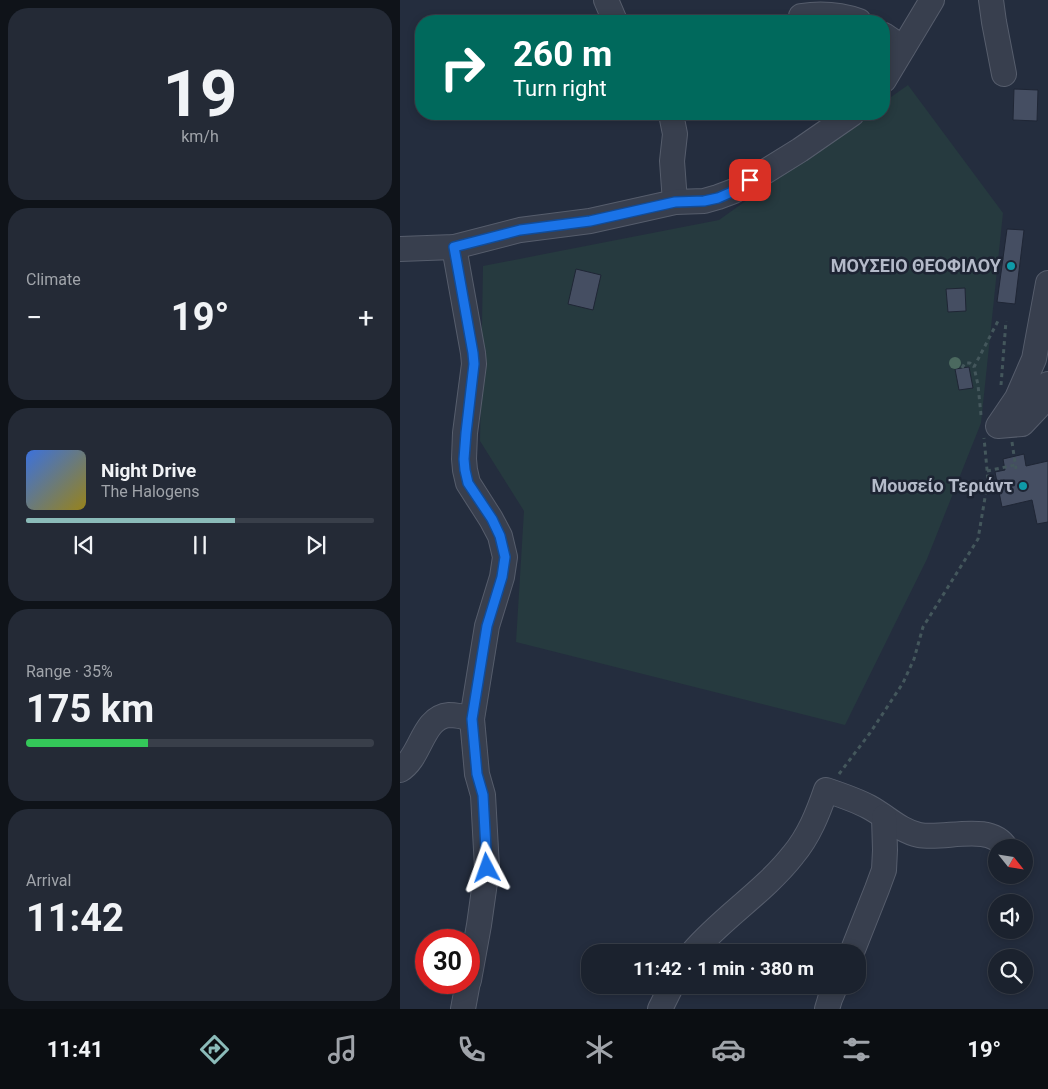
<!DOCTYPE html>
<meta charset="utf-8">
<style>
:root{--surface:#1b222e;--page:#242a36;--text:#f1f3f6;--muted:#a0a4aa;--line:#393f4a;--accent:#8bbbb9}
body{margin:0;font-family:Roboto,sans-serif;background:var(--page);color:var(--text);height:100vh;display:flex;flex-direction:column;font-size:19px;white-space:nowrap}
*{box-sizing:border-box;margin:0}
p{font-size:16px;color:var(--muted)}
.icon{flex:none;width:28px;height:28px;fill:none;stroke:currentColor;stroke-width:2;stroke-linecap:round;stroke-linejoin:round}
.map{position:relative;flex:1;overflow:hidden}
.panel{display:flex;flex-direction:column;gap:8px;padding:8px;background:#0f1319;width:400px}
.panel>*{flex:none}
.guide{position:absolute;left:15px;top:15px;width:475px;height:105px;border-radius:20px;box-shadow:0 2px 8px #0003,0 0 0 1px var(--line);background:#00695c;color:#fff;overflow:hidden}
.needle{width:32px;rotate:120deg}
.tools{position:absolute;left:588px;top:839px;display:grid;gap:10px}
.tools a{display:grid;place-items:center;width:45px;height:45px;border-radius:50%;background:var(--surface);box-shadow:0 2px 8px #0003,0 0 0 1px var(--line);font-size:25px}
.speed{position:absolute;left:15px;top:929px;display:flex;gap:10px;font-size:25px;font-weight:700;text-align:center}
.speed>*{display:grid;place-content:center;width:65px;height:65px;border-radius:50%;background:var(--surface);box-shadow:0 2px 8px #0003,0 0 0 1px var(--line);line-height:1}
.speed .limit{border:8px solid #d22;background:#fff;color:#111}
.pin{position:absolute;display:grid;place-items:center;width:42px;height:42px;color:#fff;margin:-21px;border-radius:10px;box-shadow:0 2px 8px #0006}
.me{position:absolute;width:55px;margin:-28px;rotate:356deg;stroke-linejoin:round;filter:drop-shadow(0 0 4px #0008)}
.turn{display:flex;align-items:center;gap:18px;height:105px;padding:0 15px;font-size:22px}
.turn .icon{width:65px;height:65px;stroke-width:2.5}
.turn b{display:block;font-size:35px;line-height:42px}
.big{font-size:38px;font-weight:700;line-height:1.1}
.panel .widget{flex:1;display:flex;flex-direction:column;justify-content:center;gap:8px;min-width:0;padding:0 18px;border-radius:20px;background:var(--page)}
.panel .dial{align-items:center;gap:0}
.dial b{font-size:65px;line-height:1}
.song{display:flex;align-items:center;gap:15px}
.cover{width:60px;height:60px;border-radius:8px;background:linear-gradient(135deg,hsl(220 70% 55%),hsl(50 70% 35%))}
.played{height:5px;border-radius:2px;background:linear-gradient(90deg,var(--accent) 60%,var(--line) 60%)}
.keys{display:flex;justify-content:space-around;direction:ltr}
.heat{display:flex;justify-content:space-between;align-items:center;font-size:28px;direction:ltr}
.charge{height:8px;border-radius:4px;background:linear-gradient(90deg,#34c759 35%,var(--line) 0)}
.trip{position:absolute;left:181px;top:944px;width:285px;height:50px;border-radius:20px;background:var(--surface);box-shadow:0 2px 8px #0003,0 0 0 1px var(--line);font-weight:700;line-height:50px;text-align:center}
.tabs{display:flex;height:80px;justify-content:space-around;align-items:center;background:#0b0e12;color:var(--muted)}
.tabs .icon{width:35px;height:35px}
.tabs .active{color:var(--accent)}
.tabs b{font-size:22px;color:var(--text)}
main{display:flex;flex:1;min-height:0}
.map>svg:first-child{display:block}
</style>
<main>
<section class="panel">
<div class="widget dial"><b>19</b><p>km/h</p></div>
<div class="widget"><p>Climate</p>
<div class="heat"><a>−</a><b class="big">19°</b><a>+</a></div>
</div>
<div class="widget">
<div class="song"><i class="cover"></i><div><b>Night Drive</b><p>The Halogens</p></div></div>
<div class="played"></div>
<div class="keys"><svg class="icon" aria-label="previous" viewBox="0 0 24 24"><path d="M18 5L8 12l10 7zM5 5v14"/></svg><svg class="icon" aria-label="pause" viewBox="0 0 24 24"><path d="M8 5v14M16 5v14"/></svg><svg class="icon" aria-label="next" viewBox="0 0 24 24"><path d="M6 5l10 7-10 7zM19 5v14"/></svg></div>
</div>
<div class="widget"><p>Range · 35%</p><b class="big">175 km</b><div class="charge"></div></div>
<div class="widget"><p>Arrival</p><b class="big">11:42</b></div>
</section>
<div class="map">
<svg width="648" height="1009" viewBox="0 0 648 1009">
<rect width="100%" height="100%" fill="#242d3e"/>
<path fill="#263a3f" d="M508,85L603,213L581,423L527,559L445,725L116,642L124,511L80,441L83,266L319,220L468,114H484V102Z"/>
<g fill="#454e62" stroke="#1f2635">
<path d="M614,89L638,90L637,121L613,120Z"/>
<path d="M607,229L624,230L615,304L597,302Z"/>
<path d="M176,269L201,275L193,310L168,304Z"/>
<path d="M565,288L566,311L548,312L546,289Z"/>
<path d="M569,367L573,388L559,390L555,369Z"/>
<path d="M624,454L626,466L648,461V522L637,524L632,500L602,507L595,472L605,470L603,459Z"/>
</g>
<g fill="none" stroke-linecap="round" stroke-linejoin="round">
<defs>
<g id="minor">
<path d="M206,0L215,21"/>
<path d="M591,0L594,22L604,74"/>
<path d="M401,16C421,13 439,14 459,21"/>
<path d="M484,35L503,48"/>
<path d="M484,80L532,0"/>
<path d="M271,114L275,134L272,161L275,202"/>
<path d="M54,247L73,353L74,364L65,433L64,459L65,470L68,483L91,519L100,536L105,557L102,577L87,626L72,719L77,774L83,795L87,868L79,925L69,980"/>
<path d="M0,249L54,247L120,230L190,221L275,202L304,201L318,197L334,191L400,150L452,114"/>
<path d="M648,283L634,359L617,398L598,426L622,424L638,407L648,384"/>
<path d="M0,770C21,758 22,717 49,715C56,715 65,717 72,719"/>
<path d="M293,952C323,917 364,892 393,855C409,836 418,813 426,790C441,795 456,800 469,807C486,816 500,831 519,835C545,840 590,822 606,848"/>
<path d="M452,952L477,889L484,870L485,850L484,817"/>
<path d="M63,1009L68,982"/>
<path d="M260,1009L272,985"/>
<path d="M427,1009L430,999L436,985"/>
</g>
</defs>
<use href="#minor" stroke="#565d6c" stroke-width="26"/>
<g stroke="#44575c" stroke-width="3" stroke-dasharray="4 4" stroke-linecap="butt">
<path d="M562,368L565,363H570L574,367"/>
<path d="M601,385L606,321"/>
<path d="M581,415L578,385L574,367L598,321"/>
<path d="M612,442L616,469"/>
<path d="M587,471L615,465"/>
<path d="M439,774L470,733L503,683L514,659L523,627L578,539L588,480L584,438"/>
</g>
<use href="#minor" stroke="#383f4e" stroke-width="24"/>
</g>
<circle fill="#4b695f" cx="555" cy="363" r="6"/>
<g fill="none" stroke-linecap="round" stroke-linejoin="round">
<defs>
<path id="route" d="M87,868L83,795L77,774L72,719L87,626L102,577L105,557L100,536L92,519L68,483L65,470L64,459L66,433L74,364L73,353L54,247L120,230L190,221L275,202L304,201L318,198L334,191L350,180"/>
</defs>
<use href="#route" stroke="#114b97" stroke-width="12"/>
<use href="#route" stroke="#1a73e8" stroke-width="9"/>
</g>
<g fill="#0f9aa8" stroke="#1d2433" stroke-width="2">
<circle cx="611" cy="266" r="5"/>
<circle cx="623" cy="486" r="5"/>
</g>
<g text-anchor="middle" stroke-width="5" stroke-linejoin="round" paint-order="stroke">
<g font-size="18" font-weight="bold" fill="#b4bac9" stroke="#1d2433" text-anchor="end">
<text x="601" y="272">ΜΟΥΣΕΙΟ ΘΕΟΦΙΛΟΥ</text>
<text x="613" y="492">Μουσείο Τεριάντ</text>
</g>
</g>
</svg>
<div class="tools">
<a><svg class="needle" viewBox="-14 -14 28 28"><path d="M0-13l5 13h-10z" fill="#e53935"/><path d="M0 13l5-13h-10z" fill="#a0a4aa"/></svg></a>
<a><svg class="icon" aria-label="sound" viewBox="0 0 24 24"><path d="M4 9h4l5-4v14l-5-4H4zM17 9q2 3 0 6"/></svg></a>
<a><svg class="icon" aria-label="search" viewBox="0 0 24 24"><circle cx="10" cy="10" r="6"/><path d="M15 15l6 6"/></svg></a>
</div>
<div class="speed"><div class="limit">30</div></div>
<div class="pin" style="left:350px;top:180px;background:#d93025"><svg class="icon" aria-label="arrive" viewBox="0 0 24 24"><path d="M6 21V4h12l-3 4 3 4H6"/></svg></div>
<svg class="me" style="left:87px;top:868px" viewBox="-20 -20 40 40"><path d="M0-17L14 15 0 8-14 15z" fill="#1a73e8" stroke="#fff" stroke-width="4"/></svg>
<div class="trip">11:42 · 1 min · 380 m</div>
<div class="guide">
<div class="turn"><svg class="icon" aria-label="right" viewBox="0 0 24 24"><path d="M7 20v-9h11M14 6l5 5-5 5"/></svg><div><b>260 m</b>Turn right</div></div>
</div>
</div>
</main>
<nav class="tabs">
<b>11:41</b>
<svg class="icon active" aria-label="directions" viewBox="0 0 24 24"><path d="M12 3l9 9-9 9-9-9zM9 14v-3h6M13 9l2 2-2 2"/></svg>
<svg class="icon" aria-label="music" viewBox="0 0 24 24"><path d="M9 18V5l10-2v13"/><circle cx="6" cy="18" r="3"/><circle cx="16" cy="16" r="3"/></svg>
<svg class="icon" aria-label="phone" viewBox="0 0 24 24"><path d="M5 4h4l2 5-3 2q2 4 5 5l2-3 5 2v4C11 20 4 13 5 4z"/></svg>
<svg class="icon" aria-label="climate" viewBox="0 0 24 24"><path d="M12 3v18M4 7l16 10M4 17L20 7"/></svg>
<svg class="icon" aria-label="car" viewBox="0 0 24 24"><path d="M5 17H2v-5l4-1 3-4h7l3 4 3 1v5h-3M9 17h6M6 11h13"/><circle cx="7" cy="17" r="2"/><circle cx="17" cy="17" r="2"/></svg>
<svg class="icon" aria-label="filters" viewBox="0 0 24 24"><path d="M4 7h16M4 17h16"/><circle cx="9" cy="7" r="2"/><circle cx="15" cy="17" r="2"/></svg>
<b>19°</b>
</nav>
